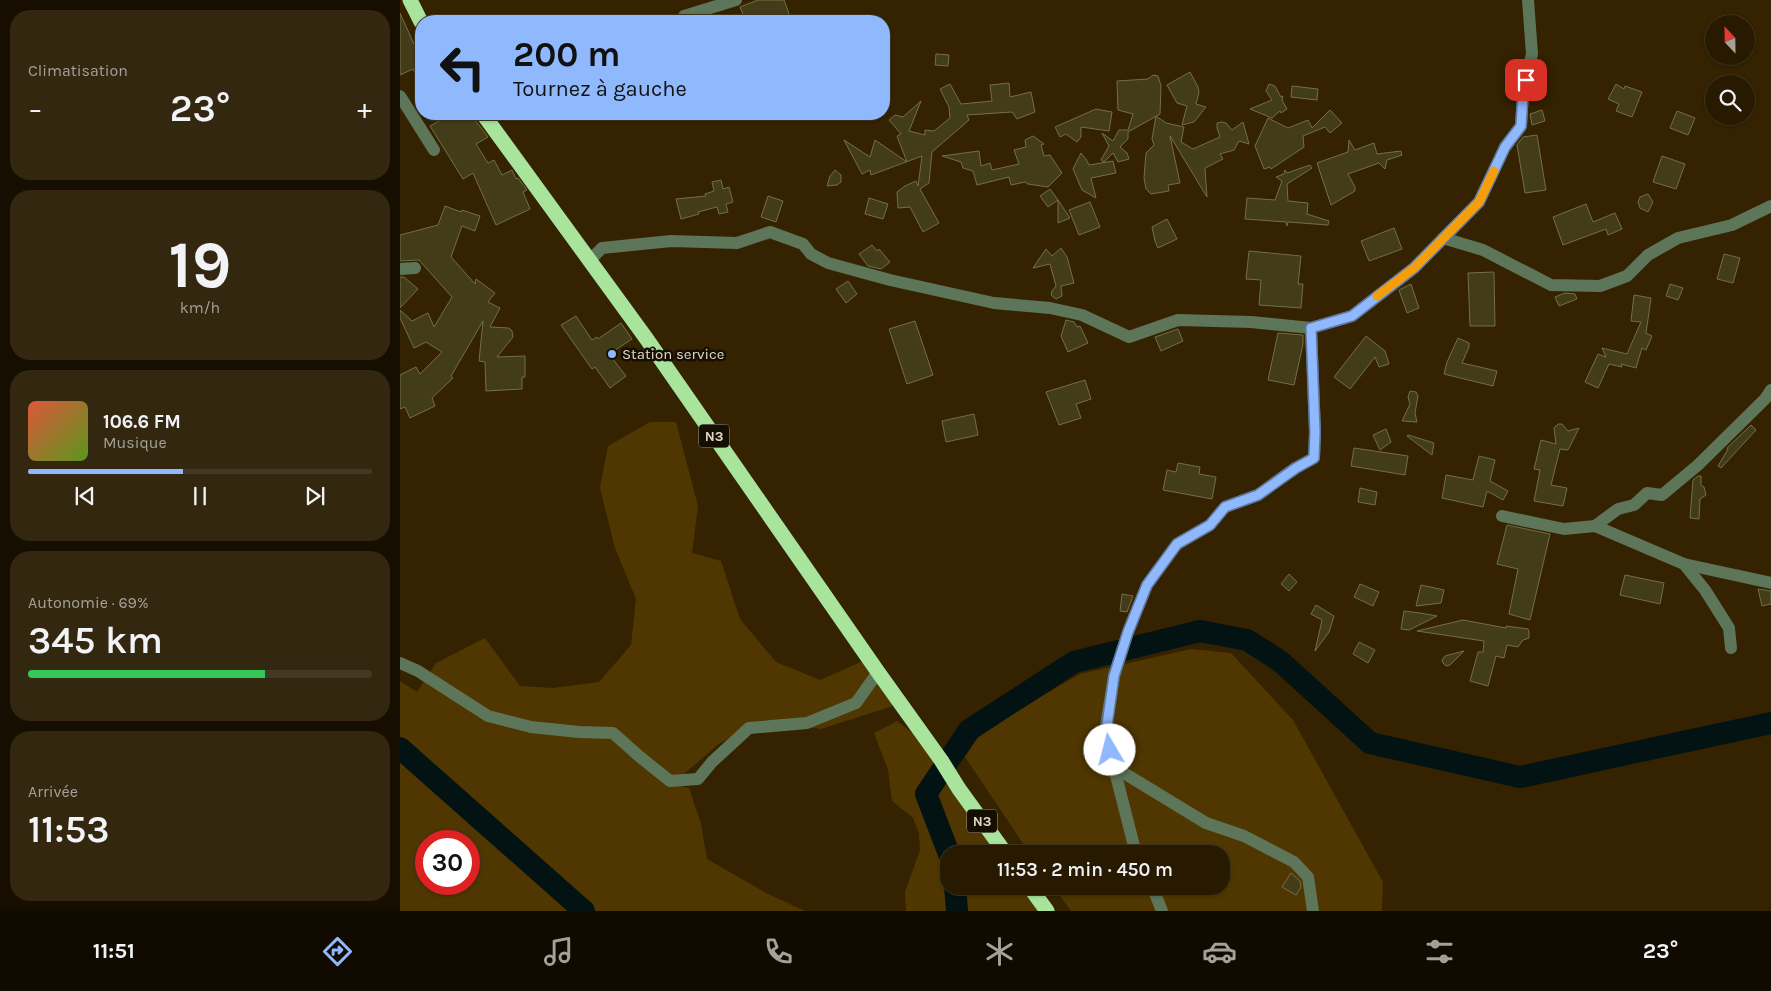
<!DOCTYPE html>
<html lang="fr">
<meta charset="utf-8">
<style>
:root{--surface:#271a01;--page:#332710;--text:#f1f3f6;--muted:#a4a199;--line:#433823;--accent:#8fb8fd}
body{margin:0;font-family:Karla,sans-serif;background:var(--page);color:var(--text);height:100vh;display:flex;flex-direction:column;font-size:19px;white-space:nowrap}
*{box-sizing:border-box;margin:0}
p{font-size:16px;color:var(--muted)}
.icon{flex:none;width:28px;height:28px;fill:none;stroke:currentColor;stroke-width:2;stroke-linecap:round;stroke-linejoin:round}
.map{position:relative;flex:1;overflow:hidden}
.drawer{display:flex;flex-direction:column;gap:10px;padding:10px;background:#150e01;width:400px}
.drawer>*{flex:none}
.guide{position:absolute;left:15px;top:15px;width:475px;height:105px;border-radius:20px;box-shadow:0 1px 4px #0004,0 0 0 1px var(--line);background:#8fb8fd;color:#111;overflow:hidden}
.needle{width:32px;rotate:338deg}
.buttons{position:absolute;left:1305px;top:15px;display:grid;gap:10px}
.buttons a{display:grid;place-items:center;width:50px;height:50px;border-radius:50%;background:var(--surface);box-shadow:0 1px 4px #0004,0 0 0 1px var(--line);font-size:25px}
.speed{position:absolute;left:15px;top:830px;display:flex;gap:10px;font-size:25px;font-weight:700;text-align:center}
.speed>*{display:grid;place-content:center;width:65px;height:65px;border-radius:50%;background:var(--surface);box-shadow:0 1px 4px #0004,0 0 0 1px var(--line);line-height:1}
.speed .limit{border:8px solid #d22;background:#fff;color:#111}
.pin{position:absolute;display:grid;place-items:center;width:42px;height:42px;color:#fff;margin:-21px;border-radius:10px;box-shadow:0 2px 8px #0006}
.me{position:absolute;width:55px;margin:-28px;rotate:352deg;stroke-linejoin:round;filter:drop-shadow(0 0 4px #0008)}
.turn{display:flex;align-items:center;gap:18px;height:105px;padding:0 15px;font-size:22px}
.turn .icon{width:65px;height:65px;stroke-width:2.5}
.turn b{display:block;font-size:35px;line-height:42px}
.big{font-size:38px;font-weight:600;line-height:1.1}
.drawer .widget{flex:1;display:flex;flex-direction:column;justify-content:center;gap:8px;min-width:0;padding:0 18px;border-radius:20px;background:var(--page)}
.drawer .dial{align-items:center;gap:0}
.dial b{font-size:65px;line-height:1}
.song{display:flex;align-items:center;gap:15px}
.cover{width:60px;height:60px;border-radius:8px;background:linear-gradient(135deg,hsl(10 70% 55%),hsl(90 70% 35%))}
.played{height:5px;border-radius:2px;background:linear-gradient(90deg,var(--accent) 45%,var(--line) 45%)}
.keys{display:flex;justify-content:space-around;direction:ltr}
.heat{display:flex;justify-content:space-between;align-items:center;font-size:28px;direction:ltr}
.charge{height:8px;border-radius:4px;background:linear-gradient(90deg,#34c759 69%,var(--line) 0)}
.trip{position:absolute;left:540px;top:845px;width:290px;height:50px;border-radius:20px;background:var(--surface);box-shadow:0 1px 4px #0004,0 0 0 1px var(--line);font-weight:600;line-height:50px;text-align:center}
.menu{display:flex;height:80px;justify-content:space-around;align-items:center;background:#100a00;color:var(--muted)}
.menu .icon{width:35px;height:35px}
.menu .selected{color:var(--accent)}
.menu b{font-size:22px;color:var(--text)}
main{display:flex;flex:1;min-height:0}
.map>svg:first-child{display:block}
</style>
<main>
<section class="drawer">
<div class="widget"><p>Climatisation</p>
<div class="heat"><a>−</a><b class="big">23°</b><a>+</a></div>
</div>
<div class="widget dial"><b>19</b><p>km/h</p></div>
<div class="widget">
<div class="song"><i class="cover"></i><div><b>106.6 FM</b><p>Musique</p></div></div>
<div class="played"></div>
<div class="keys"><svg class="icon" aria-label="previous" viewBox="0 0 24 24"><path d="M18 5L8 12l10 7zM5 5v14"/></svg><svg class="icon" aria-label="pause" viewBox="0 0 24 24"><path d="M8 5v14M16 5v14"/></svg><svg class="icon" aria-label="next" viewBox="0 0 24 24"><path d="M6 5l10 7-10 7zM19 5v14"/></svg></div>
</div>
<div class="widget"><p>Autonomie · 69%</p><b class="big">345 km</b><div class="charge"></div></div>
<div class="widget"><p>Arrivée</p><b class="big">11:53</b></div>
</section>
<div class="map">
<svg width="1371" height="911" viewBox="0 0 1371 911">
<rect width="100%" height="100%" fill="#342201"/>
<g fill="#503701" fill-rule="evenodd">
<path d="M250,422H276L298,506L292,553L321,561L340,619L376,662L420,680L467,659L496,705L421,729L364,720L320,743L283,775L261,781L289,788L301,824L307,859L366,893L405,911H0V681L17,692L36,663L85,638L120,686L153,688L199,682L231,645L236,599L215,548L200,488L208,446ZM26,841H69V884H26Z"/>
<path d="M791,649L831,653L893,720L983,882L982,911H671L653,886H821V854H630L565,757L583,730L680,674Z"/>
<path d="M497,721L542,755L605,854H549V886H625L641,911H506L505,892L520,850L519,833L513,818L492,801L488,770L474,733Z"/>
</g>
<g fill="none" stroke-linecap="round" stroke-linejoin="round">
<g stroke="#031213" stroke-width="22">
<path d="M0,748L184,911"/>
<path d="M549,854L526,794L569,730L674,662L800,631L847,640L880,661L970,743L1120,777L1371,723"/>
<path d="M555,886L557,911"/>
</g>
</g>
<g fill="#423c18" stroke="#746e49">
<path d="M358,0H384L389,14L370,21H346L340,7Z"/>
<path d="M0,13L14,44L18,42L21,51V87L13,69L0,75Z"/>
<path d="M536,54L549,55L548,66L535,65Z"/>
<path d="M790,72L798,87L799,93L796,104L806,107L794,122L782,125L787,106L777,103L767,85Z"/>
<path d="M753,75L758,76L761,86L760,114L728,132V139L720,147L727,153L729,159L718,162L713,153L704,162L701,160L709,146L702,133L713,141L719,130H728L733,114L718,110L717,81L748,79Z"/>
<path d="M609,83L610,97L631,92L635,112L617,119L612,112L567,115L569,120L532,152L529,183L520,189L539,223L523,232L510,207L498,208L497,192L505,186L516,181L518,186L522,156L471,175L470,170L462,174L444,140L470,157L475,140L507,162L497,136L501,134L489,120L495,115L503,117L521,101L509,131L525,135V130L534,131L550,118L549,107L540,89L550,84L561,104L592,101L590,85Z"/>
<path d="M869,84L875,86L881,97L883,96L882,100L887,109L881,113L880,111L872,118L850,109L872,100L866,91Z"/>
<path d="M1216,84L1224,89L1225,86L1242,92L1232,117L1216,111L1219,104L1208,99Z"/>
<path d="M892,86L918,89L917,100L891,97Z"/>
<path d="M696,109L712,112L709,131L681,127V137L677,142L666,134L660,137L655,127Z"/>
<path d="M930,110L942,123L930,133L925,127L903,136L904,147L871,169L870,167L864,169L855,146L868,118L888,128L908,120L912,128Z"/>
<path d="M1142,110L1145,121L1132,125L1130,114Z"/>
<path d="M1277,111L1295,118L1288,135L1270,128Z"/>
<path d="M51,114H74L75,120L88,137L76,144L88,163L94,160L102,175L112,170L116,179L118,178L127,190L123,192L130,209L96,225L73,173L63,179L30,126Z"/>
<path d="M756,116L766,123L784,127L781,142L793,149L820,137L817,128V123L822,122L826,123L832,130L843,122L849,144L839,141L834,150L820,154L823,159L805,168L807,197L770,136L780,183L768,185L769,191L751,194L746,189L744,178L746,153L754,145L752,139Z"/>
<path d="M1137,135L1146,190L1125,193L1117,145L1123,137Z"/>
<path d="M633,136L644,144L641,145L644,156L650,155L662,173L648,187L628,184L625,182L611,185L609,177L577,185L573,171L563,168L561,162L542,156L579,151L581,166L590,163L592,170L619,164L614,150L626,147L625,140Z"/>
<path d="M949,140L955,150L974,143L977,154L1001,151L1002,155L987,160L985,169L979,163L948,174L955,187V191L931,205L917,163L948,152Z"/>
<path d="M681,153L686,159L689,165L713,161L716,173L691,178L696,198L682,190L673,169Z"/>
<path d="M1262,156L1285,164L1276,189L1253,182Z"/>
<path d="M910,165L912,168L887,184L888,201L908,203L907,214L929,221L928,225L888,222L887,226L886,222L845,219L847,198L875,200L882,181L876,177L884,174L885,170L887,173Z"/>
<path d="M435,170L441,175V182L437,185L427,186L430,176Z"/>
<path d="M321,180L323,189L329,187L333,202L326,204L328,212L319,214L317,207L298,212L299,214L281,219L276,199L306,196L305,194L314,191L312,182Z"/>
<path d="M650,189L658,200L648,207L640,196Z"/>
<path d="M1248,194L1253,202L1248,212L1240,208L1238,202L1240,197Z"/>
<path d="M368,196L383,201L376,222L361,217Z"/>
<path d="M469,198L488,204L483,219L465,214Z"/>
<path d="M658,200L670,218L658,223Z"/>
<path d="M690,202L700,227L679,235L669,210Z"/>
<path d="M1186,204L1193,222L1215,213L1222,229L1208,235L1206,229L1163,245L1153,217Z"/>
<path d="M45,206L61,212L62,210L80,216L75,231L62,226L51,257L75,284L76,279L95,293L88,302L100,308L90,327L109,328L112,331L113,337L97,357L125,356V377H122V389L86,391L85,362L79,361L83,321L51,376L53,378L32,398L35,406L10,418L5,407L0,409V375L16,367L20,374L42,352L26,342L14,348L0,318V310L12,321L28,313L34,327L52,297L19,260L0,261V235L38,225Z"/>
<path d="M767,219L777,239L758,248L755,241L752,227Z"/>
<path d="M994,228L1002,249L969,261L961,241Z"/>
<path d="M472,245L477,251L479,249L490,262L481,269L468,266L459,254Z"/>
<path d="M661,248L667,257L674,283L661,286L662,296L656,299L651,295L652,291L656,286L650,264L633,268L646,249L652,256Z"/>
<path d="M849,251L901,256L898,284H903L901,308L859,305L861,280L846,279Z"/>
<path d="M1324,254L1340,258L1333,283L1317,279Z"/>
<path d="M1094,272L1095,326H1070L1068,273Z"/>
<path d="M0,277H4L18,289L0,308Z"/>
<path d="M448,281L457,294L446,303L436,289Z"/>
<path d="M1011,284L1019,308L1007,313L999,290Z"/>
<path d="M1270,284L1283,288L1278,300L1266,296Z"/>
<path d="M1165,293L1175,294L1177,299L1159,306L1155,297Z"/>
<path d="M1234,295L1251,298L1246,333L1252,336L1246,350L1242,348L1236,368L1221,364L1222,367L1209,364L1198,388L1185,382L1198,354L1206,357L1202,348L1227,354L1241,322L1231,321Z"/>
<path d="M176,316L192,340L197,337L198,339L221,323L232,339L209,354L226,376L210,388L195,367L192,369L161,325Z"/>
<path d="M666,320L674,322L677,327L680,326L688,343L668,352L661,336Z"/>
<path d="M515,321L533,375L507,384L489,329Z"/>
<path d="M778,329L783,341L761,351L755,337Z"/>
<path d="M878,333L903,335V344L894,385L868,380Z"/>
<path d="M966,336L985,351L989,364L979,367L975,357L950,389L934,377Z"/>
<path d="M1058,338L1069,343V347L1062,363L1097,371L1093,386L1044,374L1047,362Z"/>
<path d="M685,380L691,399L676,404L681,418L659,425L646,392Z"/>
<path d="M1010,391L1016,392L1018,396L1015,413L1017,422L1002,421L1010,404L1008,397Z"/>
<path d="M574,414L578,435L546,442L542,421Z"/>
<path d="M1158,424H1162L1168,431L1179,428L1168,450L1160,449L1151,485L1167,488L1163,506L1134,501L1140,470L1134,469L1141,440L1156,444L1154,428Z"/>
<path d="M1351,425L1356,430L1321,468L1318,466L1328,449L1327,448Z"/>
<path d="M986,429L991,442L980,450L973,435Z"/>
<path d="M1008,435L1034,443L1032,455L1007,436Z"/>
<path d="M954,448L1008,456L1005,475L951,466Z"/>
<path d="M1079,456L1095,460L1090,481L1108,491L1103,500L1087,491L1083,507L1042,498L1046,475L1073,480Z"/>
<path d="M778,463L800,467L799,474L816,477L812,499L763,490L767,470L776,472Z"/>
<path d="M1298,476H1301V485L1304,487L1306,495L1300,499L1299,519L1290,518L1293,480Z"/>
<path d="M960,488L977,492L975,505L958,502Z"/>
<path d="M1107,525L1150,534L1130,620L1109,614L1118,569L1097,564Z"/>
<path d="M889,574L897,582L889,591L881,584Z"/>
<path d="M1225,575L1264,583L1260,604L1220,595Z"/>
<path d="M960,584L979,592L973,606L954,597Z"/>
<path d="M1021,585L1044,590L1041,603L1016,606Z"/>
<path d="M1358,589L1371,591V604L1362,606Z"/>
<path d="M722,594L733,596L727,612L720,611Z"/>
<path d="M916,605L934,616L929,632L915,651L922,620L911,614Z"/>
<path d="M1004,611L1020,613L1037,616L1009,630L1001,629Z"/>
<path d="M1063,620L1106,628V626L1128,629L1129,632V638L1123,640L1118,647L1107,645L1104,658L1096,656L1088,686L1070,681L1078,652H1083L1084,641L1017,631Z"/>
<path d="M959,642L975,650L968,663L953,654Z"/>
<path d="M1064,651L1050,665L1046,666L1043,663L1042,660L1045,656Z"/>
<path d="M891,873L900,881L901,887L896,895L882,887Z"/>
</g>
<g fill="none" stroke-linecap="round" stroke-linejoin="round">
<g stroke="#5d7558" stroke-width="12">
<path d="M284,16L336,0"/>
<path d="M0,96L34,150"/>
<path d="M1043,238L1083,250L1151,285L1200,286L1227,276L1248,255L1278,238L1332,225L1371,206"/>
<path d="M189,261L202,248L271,241L337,243L370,232L403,244L411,254L428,263L490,280L594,303L650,308L682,315L729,337L778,320L851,322L911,328L952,316L1014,268L1079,202L1105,147L1121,126L1123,93L1132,54L1128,0"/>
<path d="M0,269L15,268"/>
<path d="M1102,516L1164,529L1195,526L1218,509L1234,505L1247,493L1262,495L1298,465L1365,399L1371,390"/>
<path d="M1195,526L1284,564L1305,590L1329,628L1331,648"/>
<path d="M1284,564L1371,583"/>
<path d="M0,663L18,671L88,716L131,727L179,732L213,733L240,757L270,781L298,779L312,762L349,728L407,723L456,703L478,672"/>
<path d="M714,767L806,823L844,836L894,862L908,877L913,911"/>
<path d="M736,854L705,732L714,676L728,632L747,585L777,544L810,525L825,507L858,495L895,468L914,458L915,432L911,328"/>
<path d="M752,886L762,911"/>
</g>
<g stroke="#a8e49c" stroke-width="15">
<path d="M10,0L21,22"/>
<path d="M83,114L246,338L478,672L541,760L559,789L606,854"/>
<path d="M629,886L647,911"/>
</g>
</g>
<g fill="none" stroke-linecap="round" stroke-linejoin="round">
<defs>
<path id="route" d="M710,750L706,732L714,676L728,632L747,585L777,544L810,525L825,507L858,495L896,468L914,458L915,432L911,328L952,316L1014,268L1079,202L1105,147L1121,126L1123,94L1126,80"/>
</defs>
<use href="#route" stroke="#5d78a4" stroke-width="12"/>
<use href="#route" stroke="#8fb8fd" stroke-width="9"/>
<path stroke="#f59e0b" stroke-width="9" d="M977,296L1014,268L1079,202L1094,171"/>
</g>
<circle fill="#8fb8fd" stroke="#150e03" stroke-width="2" cx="212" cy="354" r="5"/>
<g text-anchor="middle" stroke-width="5" stroke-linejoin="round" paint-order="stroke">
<g fill="#150e03" stroke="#a49a8a" stroke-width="1">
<rect x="299" y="424.5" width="30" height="23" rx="4"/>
<rect x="567" y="809.5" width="30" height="23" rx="4"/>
</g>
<g font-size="14" font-weight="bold" fill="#e1d6c4">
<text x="314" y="441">N3</text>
<text x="582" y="826">N3</text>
</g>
<g font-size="15" fill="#e1d6c4" stroke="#150e03" text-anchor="start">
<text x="222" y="359">Station service</text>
</g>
</g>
</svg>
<div class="buttons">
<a><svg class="needle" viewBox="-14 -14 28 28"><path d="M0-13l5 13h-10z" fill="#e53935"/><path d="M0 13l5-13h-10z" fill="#a4a199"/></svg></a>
<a><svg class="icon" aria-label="search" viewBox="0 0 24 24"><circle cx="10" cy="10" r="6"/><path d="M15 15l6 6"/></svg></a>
</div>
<div class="speed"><div class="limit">30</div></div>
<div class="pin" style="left:1126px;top:80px;background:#d93025"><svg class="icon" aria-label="arrive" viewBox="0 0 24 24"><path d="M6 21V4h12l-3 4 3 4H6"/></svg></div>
<svg class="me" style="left:710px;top:750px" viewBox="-20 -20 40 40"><circle r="19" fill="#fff"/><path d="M0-13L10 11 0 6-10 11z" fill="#8fb8fd"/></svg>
<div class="trip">11:53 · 2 min · 450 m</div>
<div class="guide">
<div class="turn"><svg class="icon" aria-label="left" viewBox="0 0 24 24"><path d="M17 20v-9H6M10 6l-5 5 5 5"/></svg><div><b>200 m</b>Tournez à gauche</div></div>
</div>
</div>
</main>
<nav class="menu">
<b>11:51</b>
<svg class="icon selected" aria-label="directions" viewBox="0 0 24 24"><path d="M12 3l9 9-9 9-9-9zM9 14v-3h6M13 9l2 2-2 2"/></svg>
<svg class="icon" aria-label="music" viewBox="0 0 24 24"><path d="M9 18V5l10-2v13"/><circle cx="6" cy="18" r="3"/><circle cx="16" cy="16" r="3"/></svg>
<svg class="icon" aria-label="phone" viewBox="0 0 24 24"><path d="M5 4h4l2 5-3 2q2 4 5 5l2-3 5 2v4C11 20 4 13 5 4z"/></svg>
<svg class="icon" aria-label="climate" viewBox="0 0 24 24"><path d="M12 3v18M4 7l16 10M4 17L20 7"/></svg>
<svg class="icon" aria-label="car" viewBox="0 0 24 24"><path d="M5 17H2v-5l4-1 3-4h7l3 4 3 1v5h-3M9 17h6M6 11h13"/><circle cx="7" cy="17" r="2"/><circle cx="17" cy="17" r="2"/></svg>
<svg class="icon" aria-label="filters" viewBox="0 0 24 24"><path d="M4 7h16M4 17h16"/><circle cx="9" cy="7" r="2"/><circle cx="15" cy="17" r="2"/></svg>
<b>23°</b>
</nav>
